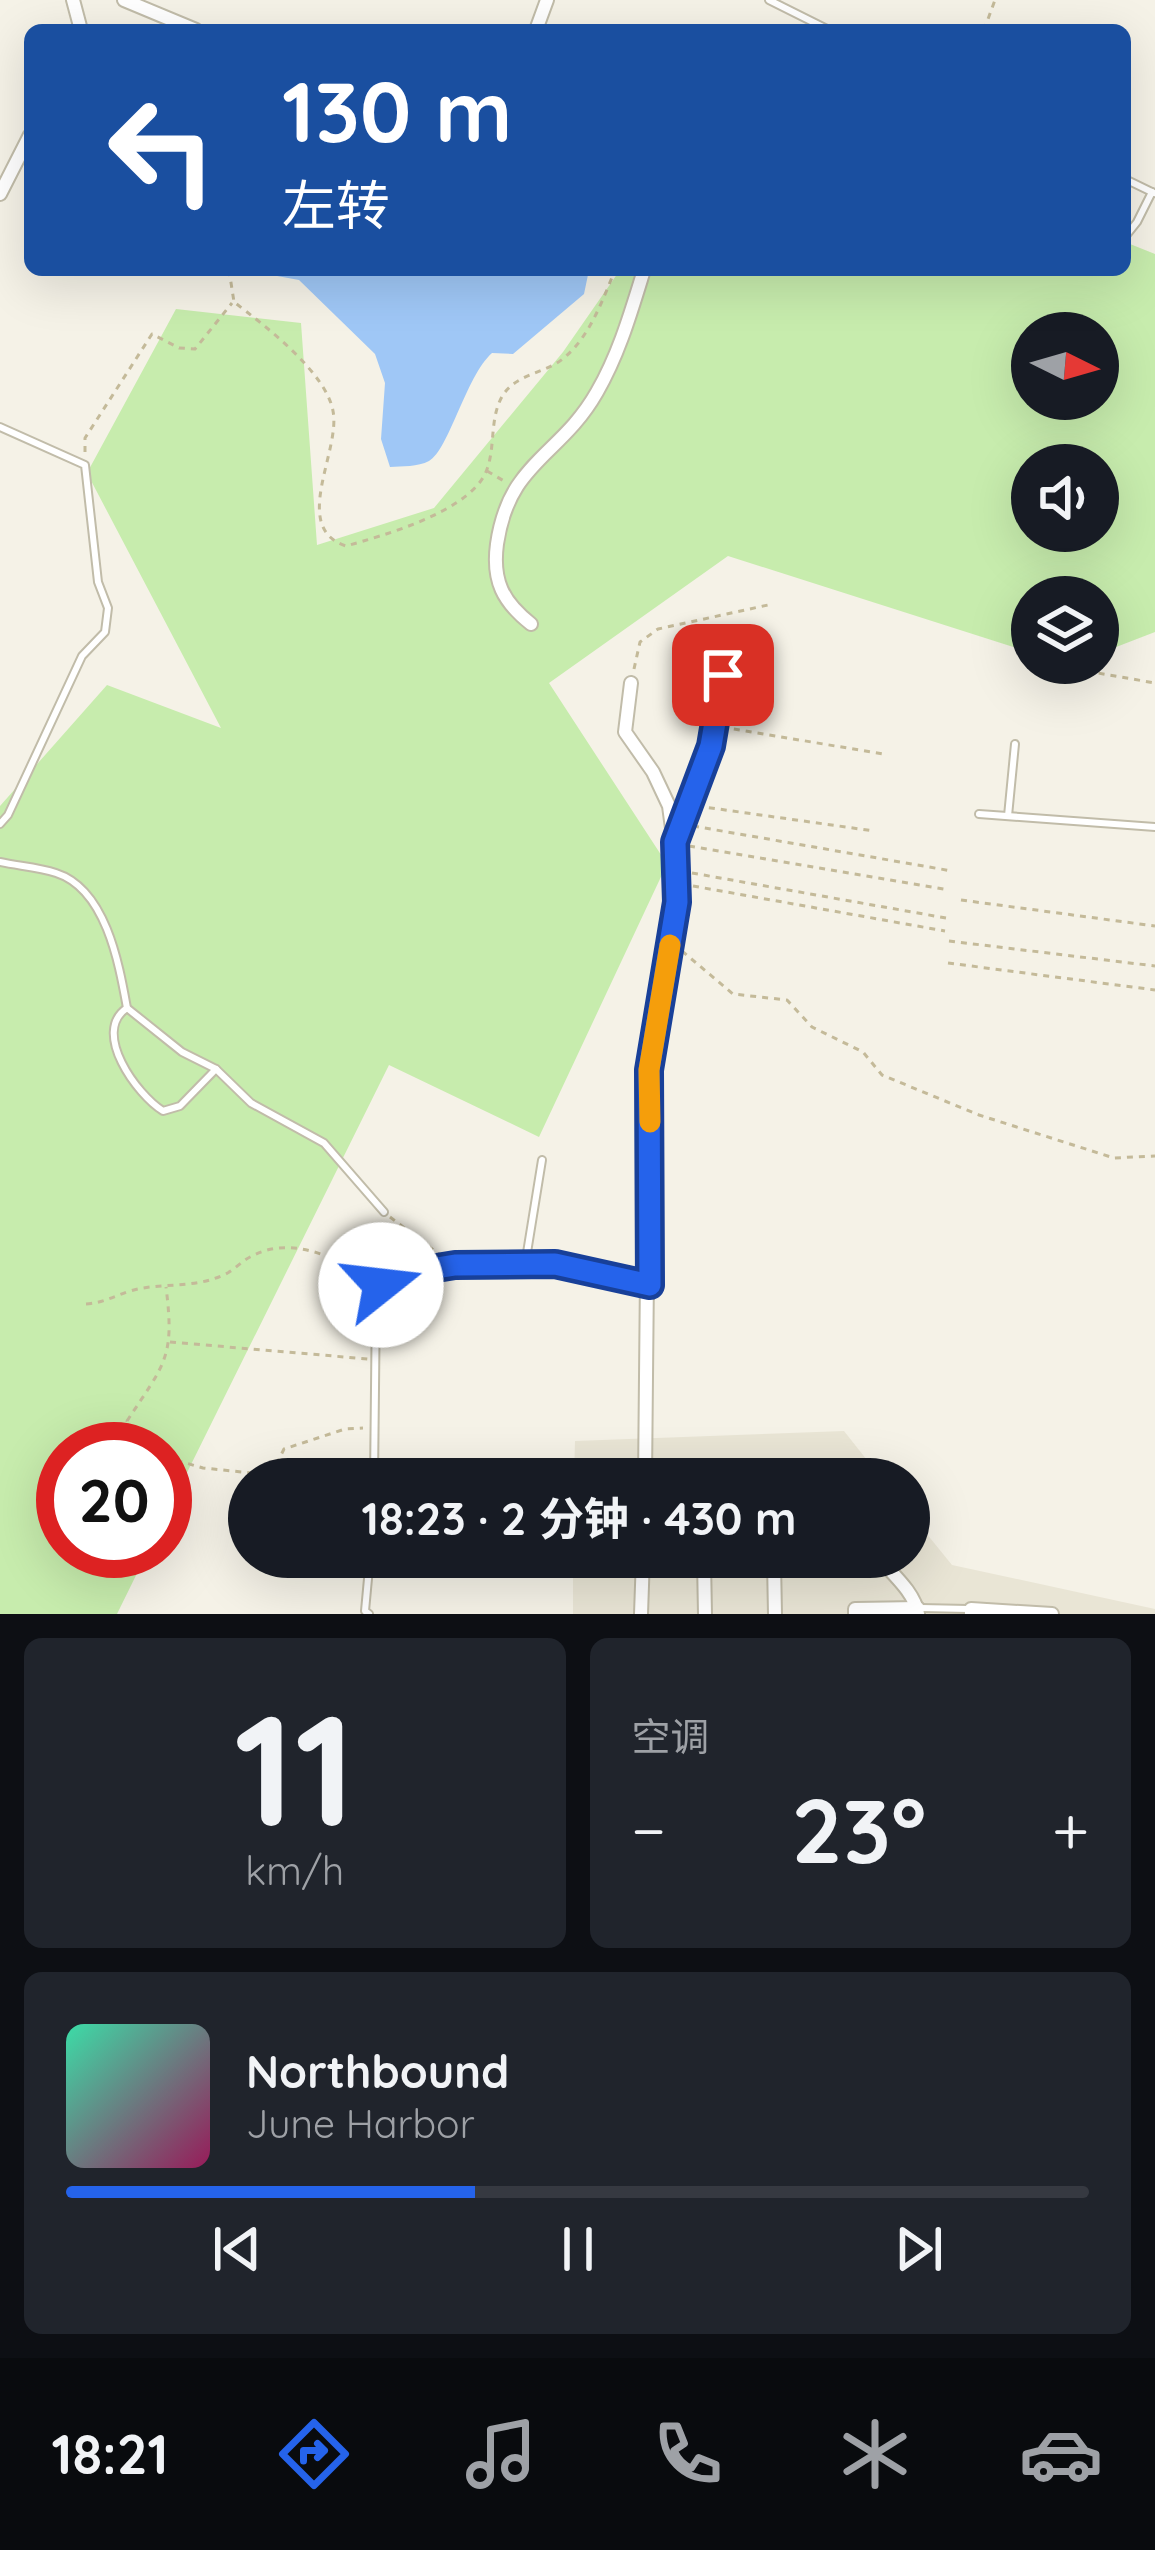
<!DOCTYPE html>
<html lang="zh">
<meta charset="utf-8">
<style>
:root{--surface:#171b24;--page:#20242c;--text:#f1f3f6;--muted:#9ea1a6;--line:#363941;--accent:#2563eb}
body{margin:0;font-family:Quicksand,"Noto Sans SC",sans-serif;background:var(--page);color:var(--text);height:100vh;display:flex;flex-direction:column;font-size:45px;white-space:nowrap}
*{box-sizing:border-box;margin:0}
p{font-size:39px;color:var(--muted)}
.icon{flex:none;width:66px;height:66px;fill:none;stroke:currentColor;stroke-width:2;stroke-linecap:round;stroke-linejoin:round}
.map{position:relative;height:1614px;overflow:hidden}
.drawer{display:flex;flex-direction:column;gap:24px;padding:24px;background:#0d0f14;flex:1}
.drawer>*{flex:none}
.banner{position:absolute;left:24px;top:24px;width:1107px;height:252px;border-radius:18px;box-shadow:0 12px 48px #0002;background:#1a4fa0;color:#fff;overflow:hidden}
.needle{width:78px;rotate:95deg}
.tools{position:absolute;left:1011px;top:312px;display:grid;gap:24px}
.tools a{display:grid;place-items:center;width:108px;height:108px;border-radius:50%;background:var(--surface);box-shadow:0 12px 48px #0002;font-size:60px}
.speed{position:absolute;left:36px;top:1422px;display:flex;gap:24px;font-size:60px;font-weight:700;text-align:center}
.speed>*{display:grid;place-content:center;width:156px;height:156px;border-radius:50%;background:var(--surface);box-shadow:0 12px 48px #0002;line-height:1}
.speed .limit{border:18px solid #d22;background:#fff;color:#111}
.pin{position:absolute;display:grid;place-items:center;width:102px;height:102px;color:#fff;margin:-51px;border-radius:24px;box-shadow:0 6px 18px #0006}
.me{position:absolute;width:132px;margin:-66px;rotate:74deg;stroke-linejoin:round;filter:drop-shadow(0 0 9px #0008)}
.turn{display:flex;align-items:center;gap:42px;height:252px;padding:0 60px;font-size:54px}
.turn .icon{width:156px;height:156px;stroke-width:2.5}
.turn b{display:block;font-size:84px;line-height:102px}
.big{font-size:90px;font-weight:700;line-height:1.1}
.drawer .card{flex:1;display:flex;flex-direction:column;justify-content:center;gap:18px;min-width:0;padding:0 42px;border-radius:18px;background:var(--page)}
.drawer .dial{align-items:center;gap:0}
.dial b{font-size:156px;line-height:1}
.song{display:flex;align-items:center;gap:36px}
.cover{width:144px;height:144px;border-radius:18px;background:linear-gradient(135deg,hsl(160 70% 55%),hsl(330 70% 35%))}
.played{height:12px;border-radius:6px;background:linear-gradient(90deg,var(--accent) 40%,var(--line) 40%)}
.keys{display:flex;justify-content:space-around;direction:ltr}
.heat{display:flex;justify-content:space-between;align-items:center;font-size:66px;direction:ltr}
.drawer .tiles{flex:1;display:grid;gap:24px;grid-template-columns:1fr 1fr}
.card:last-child{grid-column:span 2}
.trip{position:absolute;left:228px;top:1458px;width:702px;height:120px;border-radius:60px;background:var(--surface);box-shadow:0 12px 48px #0002;font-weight:700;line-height:120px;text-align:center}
.tabs{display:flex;height:192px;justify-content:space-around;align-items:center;background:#090b0e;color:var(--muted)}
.tabs .icon{width:84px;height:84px}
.tabs .selected{color:var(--accent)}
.tabs b{font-size:54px;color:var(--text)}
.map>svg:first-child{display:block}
</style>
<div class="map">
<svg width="1155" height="1614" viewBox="0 0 1155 1614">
<rect width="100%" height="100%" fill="#f5f2e7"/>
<g fill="#e9e5d5">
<path d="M844,1431L882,1479H574L575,1441Z"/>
<path d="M909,1512L952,1565L1155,1609V1614H573V1557H909Z"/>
</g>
<path fill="#c7ecad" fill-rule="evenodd" d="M1125,242L1155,254V632L1098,654V597H1032V653L728,556L549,683L667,864L539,1137L389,1065L165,1517V1449H63V1551H148L117,1614H0V806L107,685L221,728L87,473L176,309L301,323L317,545L434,508L563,352L620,270H1125ZM1032,333H1098V399H1032ZM1032,465H1098V531H1032Z"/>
<path fill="#9fc7f6" d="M245,270H589L584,294L513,354L492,353C466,376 449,450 429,461C418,467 402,466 390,467L381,439L385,383L375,354L299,280Z"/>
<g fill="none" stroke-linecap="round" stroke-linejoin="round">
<defs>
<g id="service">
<path d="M769,0L829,30"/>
<path d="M1125,179L1154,193"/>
<path d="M1125,237L1137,222L1152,192"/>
<path d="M0,427L85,465L98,582L108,608L105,632L82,656L8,815L0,824"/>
<path d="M979,814L1155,827"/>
<path d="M1008,816L1015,744"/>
<path d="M676,838L711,746L723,675"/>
<path d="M0,862C18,866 38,867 56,873C106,889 119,964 127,1008L182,1052L216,1069L251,1103L324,1143L384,1212"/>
<path d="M127,1008C91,1032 137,1095 163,1111L180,1106L216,1069"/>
<path d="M525,1265L542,1160"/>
<path d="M374,1479L376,1297L388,1276L455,1265L555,1264L649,1285"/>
<path d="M921,1608L968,1609"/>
<path d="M369,1614L365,1611L370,1557"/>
</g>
<g id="minor">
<path d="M73,0L81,30"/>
<path d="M124,0L196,30"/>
<path d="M536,30L547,0"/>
<path d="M0,194L30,135"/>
<path d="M531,624C503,602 492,581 497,544C509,461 560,457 597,392C619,354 631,312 644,270"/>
<path d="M631,683L625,732L653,772L669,806L678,873L677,902L649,1070L645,1479"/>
<path d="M643,1559L885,1565C898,1579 915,1595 918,1614"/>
<path d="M704,1561L705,1614"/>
<path d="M774,1562L775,1614"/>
<path d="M641,1614L643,1557"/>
<path d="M855,1614V1609L918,1608"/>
<path d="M971,1614V1609L1052,1614"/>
</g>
</defs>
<use href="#service" stroke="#c1bca9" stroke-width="10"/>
<use href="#minor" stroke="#c1bca9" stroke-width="16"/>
<g stroke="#c4ba99" stroke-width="3" stroke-dasharray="6 6" stroke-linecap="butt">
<path d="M984,30L995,0"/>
<path d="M229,270L234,302C264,325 326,372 333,411C341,451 290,528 346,546C385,535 463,513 484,476C497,452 488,419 503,395C517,373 546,374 565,357C590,336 603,299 615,270"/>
<path d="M85,452V438L152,334L179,348L195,349L232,303"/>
<path d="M487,471L504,481"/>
<path d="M634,669L640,642L658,629L768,605"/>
<path d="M1075,669L1155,683"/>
<path d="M722,727L883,754"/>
<path d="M697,806L874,831"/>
<path d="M693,826L952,871"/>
<path d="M689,846L949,890"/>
<path d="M692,873L946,918"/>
<path d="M693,886L945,931"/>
<path d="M961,900L1155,926"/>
<path d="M949,941L1155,966"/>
<path d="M682,951L733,994L787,1000L812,1027L863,1052L882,1075L979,1115L1114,1158L1155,1156"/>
<path d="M948,963L1155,990"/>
<path d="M390,1217L440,1255"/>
<path d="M86,1304C103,1303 114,1296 130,1291C160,1282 191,1289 221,1276C233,1272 241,1261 252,1256C294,1234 339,1260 374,1281"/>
<path d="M170,1342L368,1359"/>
<path d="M150,1449L127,1421C165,1363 175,1358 166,1287"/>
<path d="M165,1457L203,1468L271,1475L284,1449L345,1429L363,1428"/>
</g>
<use href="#service" stroke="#fff" stroke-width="6"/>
<use href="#minor" stroke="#fff" stroke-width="12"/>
</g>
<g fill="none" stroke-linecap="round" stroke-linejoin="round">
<defs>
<path id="route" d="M381,1285L388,1276L455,1265L555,1264L650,1285L649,1070L677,902L675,842L711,746L723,675"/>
</defs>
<use href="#route" stroke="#184099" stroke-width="30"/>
<use href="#route" stroke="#2563eb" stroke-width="21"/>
<path stroke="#f59e0b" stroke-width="21" d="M650,1122L649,1070L670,945"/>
</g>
</svg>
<div class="tools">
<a><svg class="needle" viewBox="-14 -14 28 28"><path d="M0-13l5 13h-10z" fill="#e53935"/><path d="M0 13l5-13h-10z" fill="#9ea1a6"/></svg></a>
<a><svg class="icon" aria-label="sound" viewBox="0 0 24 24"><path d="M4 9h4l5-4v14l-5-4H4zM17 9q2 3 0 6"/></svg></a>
<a><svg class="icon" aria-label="layers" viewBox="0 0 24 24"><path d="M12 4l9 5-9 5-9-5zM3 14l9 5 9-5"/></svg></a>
</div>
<div class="speed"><div class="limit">20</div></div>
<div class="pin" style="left:723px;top:675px;background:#d93025"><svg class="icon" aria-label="arrive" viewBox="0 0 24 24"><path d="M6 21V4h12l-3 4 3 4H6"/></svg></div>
<svg class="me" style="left:381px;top:1285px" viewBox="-20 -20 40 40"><circle r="19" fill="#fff"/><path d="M0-13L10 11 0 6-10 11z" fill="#2563eb"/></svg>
<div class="trip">18:23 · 2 分钟 · 430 m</div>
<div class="banner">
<div class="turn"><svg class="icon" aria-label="left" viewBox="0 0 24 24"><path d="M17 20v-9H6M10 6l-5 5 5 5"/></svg><div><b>130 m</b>左转</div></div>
</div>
</div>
<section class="drawer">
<div class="tiles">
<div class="card dial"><b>11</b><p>km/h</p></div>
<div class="card"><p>空调</p>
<div class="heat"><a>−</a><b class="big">23°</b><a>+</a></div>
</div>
<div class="card">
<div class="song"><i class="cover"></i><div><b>Northbound</b><p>June Harbor</p></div></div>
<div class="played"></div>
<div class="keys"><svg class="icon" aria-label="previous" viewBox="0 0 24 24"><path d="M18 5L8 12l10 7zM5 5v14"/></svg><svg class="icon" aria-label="pause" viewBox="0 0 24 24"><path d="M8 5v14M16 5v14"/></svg><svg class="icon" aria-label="next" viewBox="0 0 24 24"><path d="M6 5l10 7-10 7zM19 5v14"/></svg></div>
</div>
</div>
</section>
<nav class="tabs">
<b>18:21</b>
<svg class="icon selected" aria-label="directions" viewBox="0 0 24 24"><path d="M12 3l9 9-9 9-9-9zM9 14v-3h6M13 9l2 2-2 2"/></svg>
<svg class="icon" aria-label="music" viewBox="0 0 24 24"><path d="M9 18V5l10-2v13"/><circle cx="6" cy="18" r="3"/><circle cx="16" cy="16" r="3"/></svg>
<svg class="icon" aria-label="phone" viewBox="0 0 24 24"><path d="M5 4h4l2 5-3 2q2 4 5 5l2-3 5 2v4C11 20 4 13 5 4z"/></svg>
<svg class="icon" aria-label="climate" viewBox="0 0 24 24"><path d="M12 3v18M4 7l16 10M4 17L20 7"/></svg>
<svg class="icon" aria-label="car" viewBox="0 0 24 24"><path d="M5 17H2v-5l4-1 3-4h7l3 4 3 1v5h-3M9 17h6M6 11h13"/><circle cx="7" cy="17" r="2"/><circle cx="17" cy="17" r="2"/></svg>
</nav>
